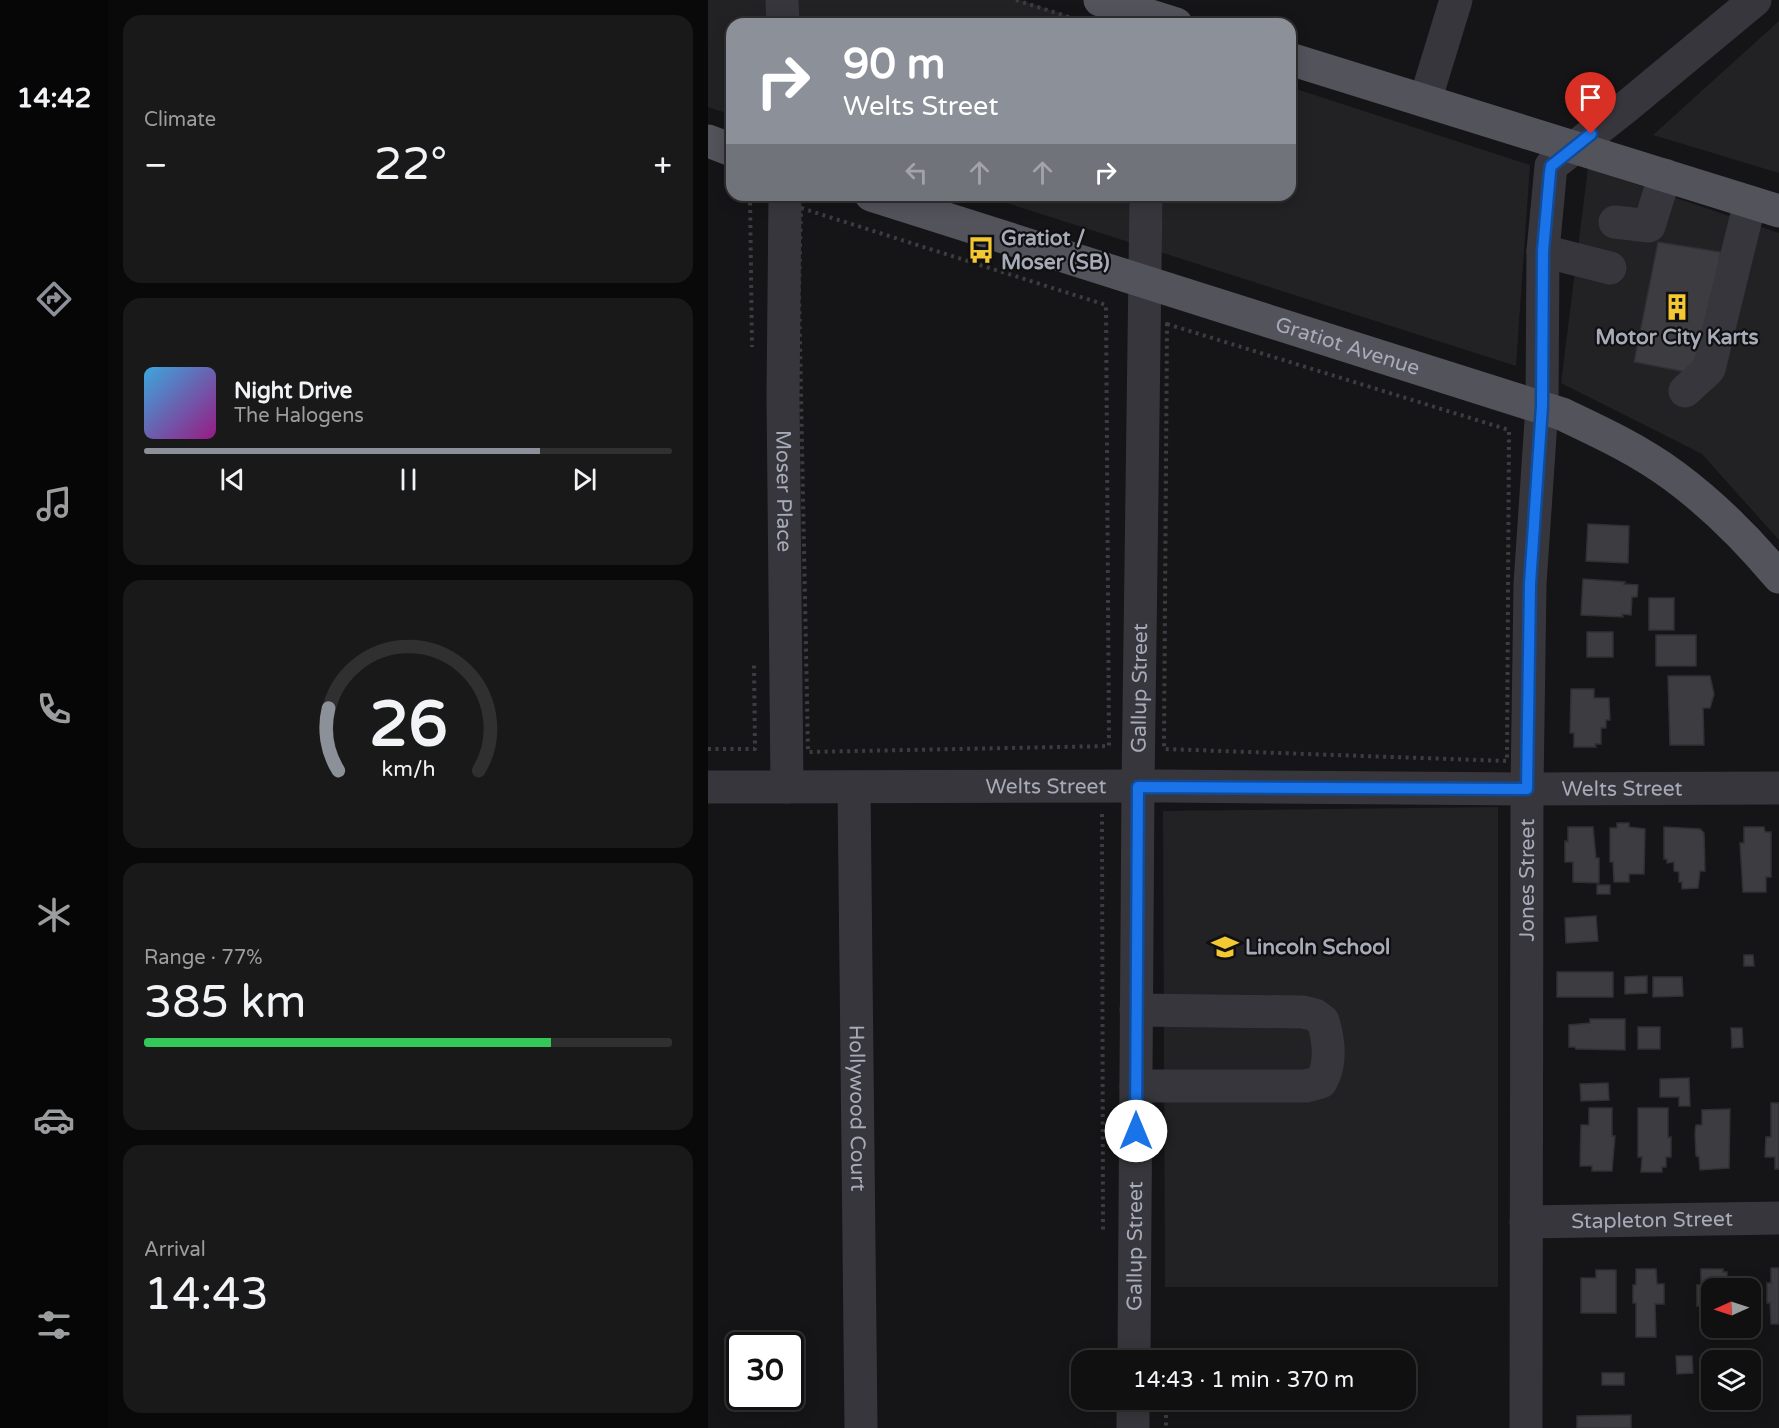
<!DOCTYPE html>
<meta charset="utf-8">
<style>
:root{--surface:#101011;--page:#19191a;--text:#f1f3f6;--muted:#9c9d9f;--line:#303031;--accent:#8c9099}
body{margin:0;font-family:"Varela Round",sans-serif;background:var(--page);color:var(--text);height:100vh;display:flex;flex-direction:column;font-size:22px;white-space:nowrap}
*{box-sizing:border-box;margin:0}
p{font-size:20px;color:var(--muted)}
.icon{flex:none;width:33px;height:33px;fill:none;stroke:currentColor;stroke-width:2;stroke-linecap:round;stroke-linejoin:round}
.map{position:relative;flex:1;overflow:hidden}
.side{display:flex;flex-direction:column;gap:15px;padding:15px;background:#090909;width:600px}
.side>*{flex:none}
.guide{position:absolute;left:18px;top:18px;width:570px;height:183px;border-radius:18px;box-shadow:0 3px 15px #0003,0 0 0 2px var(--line);background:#8c9099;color:#fff;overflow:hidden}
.needle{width:39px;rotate:267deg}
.tools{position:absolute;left:993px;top:1278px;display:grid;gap:12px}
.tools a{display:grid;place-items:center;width:60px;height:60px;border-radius:12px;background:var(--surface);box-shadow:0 3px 15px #0003,0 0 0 2px var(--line);font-size:30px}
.speed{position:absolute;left:18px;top:1332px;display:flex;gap:12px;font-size:30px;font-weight:700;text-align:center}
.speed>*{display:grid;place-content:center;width:78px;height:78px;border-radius:50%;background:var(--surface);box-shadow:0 3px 15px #0003,0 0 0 2px var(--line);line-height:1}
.speed .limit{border:3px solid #111;border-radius:9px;background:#fff;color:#111}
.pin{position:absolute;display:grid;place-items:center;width:51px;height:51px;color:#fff;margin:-62px -26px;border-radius:50% 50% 50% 0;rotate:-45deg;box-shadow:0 0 6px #0007}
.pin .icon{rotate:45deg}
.me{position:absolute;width:66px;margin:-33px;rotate:0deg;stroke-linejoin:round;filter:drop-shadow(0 0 4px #0008)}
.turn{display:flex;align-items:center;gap:21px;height:126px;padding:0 18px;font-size:27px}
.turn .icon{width:78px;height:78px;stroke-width:2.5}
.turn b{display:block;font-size:42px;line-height:51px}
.lanes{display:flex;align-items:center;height:57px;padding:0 18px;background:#0003;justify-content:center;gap:30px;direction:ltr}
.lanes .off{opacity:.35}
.big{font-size:45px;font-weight:600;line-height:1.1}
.side .card{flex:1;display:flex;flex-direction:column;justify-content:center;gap:9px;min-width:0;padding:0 21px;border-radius:18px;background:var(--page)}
.side .dial{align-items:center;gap:0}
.dial svg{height:156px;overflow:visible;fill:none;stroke:var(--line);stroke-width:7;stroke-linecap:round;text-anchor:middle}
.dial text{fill:var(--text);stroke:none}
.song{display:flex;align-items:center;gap:18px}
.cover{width:72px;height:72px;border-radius:9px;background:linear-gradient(135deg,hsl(200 70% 55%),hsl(310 70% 35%))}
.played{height:6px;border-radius:3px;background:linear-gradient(90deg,var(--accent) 75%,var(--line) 75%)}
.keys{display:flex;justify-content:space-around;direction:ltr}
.heat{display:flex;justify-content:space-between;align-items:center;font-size:33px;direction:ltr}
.charge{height:9px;border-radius:4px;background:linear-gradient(90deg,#34c759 77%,var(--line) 0)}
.trip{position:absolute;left:363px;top:1350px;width:345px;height:60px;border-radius:18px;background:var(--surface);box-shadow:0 3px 15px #0003,0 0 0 2px var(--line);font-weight:600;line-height:60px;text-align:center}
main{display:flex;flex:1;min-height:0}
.menu{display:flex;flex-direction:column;width:108px;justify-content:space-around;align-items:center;background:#060607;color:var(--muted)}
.menu .icon{width:42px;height:42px}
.menu .selected{color:var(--accent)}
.menu b{font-size:27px;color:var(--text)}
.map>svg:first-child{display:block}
</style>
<main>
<nav class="menu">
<b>14:42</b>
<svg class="icon selected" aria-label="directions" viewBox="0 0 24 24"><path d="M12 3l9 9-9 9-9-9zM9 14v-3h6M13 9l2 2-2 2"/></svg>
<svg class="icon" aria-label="music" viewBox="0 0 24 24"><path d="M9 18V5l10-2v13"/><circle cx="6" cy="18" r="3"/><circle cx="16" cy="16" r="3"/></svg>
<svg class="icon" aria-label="phone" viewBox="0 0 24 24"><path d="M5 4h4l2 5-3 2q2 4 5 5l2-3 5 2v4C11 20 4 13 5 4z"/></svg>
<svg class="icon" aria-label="climate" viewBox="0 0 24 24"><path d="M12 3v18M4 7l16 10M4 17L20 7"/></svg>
<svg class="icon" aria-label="car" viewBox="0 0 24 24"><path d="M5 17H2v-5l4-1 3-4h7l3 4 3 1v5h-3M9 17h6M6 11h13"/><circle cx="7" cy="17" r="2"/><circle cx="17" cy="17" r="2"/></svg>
<svg class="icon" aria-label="filters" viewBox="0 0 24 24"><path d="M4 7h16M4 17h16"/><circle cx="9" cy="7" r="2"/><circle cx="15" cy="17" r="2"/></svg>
</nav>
<section class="side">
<div class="card"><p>Climate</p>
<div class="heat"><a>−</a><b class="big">22°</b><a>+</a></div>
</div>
<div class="card">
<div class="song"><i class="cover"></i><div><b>Night Drive</b><p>The Halogens</p></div></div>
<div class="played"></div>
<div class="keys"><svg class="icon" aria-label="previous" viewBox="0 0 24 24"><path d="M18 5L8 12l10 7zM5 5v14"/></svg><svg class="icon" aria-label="pause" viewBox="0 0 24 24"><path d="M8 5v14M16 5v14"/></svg><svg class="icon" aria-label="next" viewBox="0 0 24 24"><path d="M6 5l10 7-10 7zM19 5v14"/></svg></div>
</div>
<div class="card dial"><svg viewBox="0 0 100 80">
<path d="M14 69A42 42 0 1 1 86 69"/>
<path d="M14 69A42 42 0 0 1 9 37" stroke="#8c9099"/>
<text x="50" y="56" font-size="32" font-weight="700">26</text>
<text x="50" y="72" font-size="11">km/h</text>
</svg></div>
<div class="card"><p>Range · 77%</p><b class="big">385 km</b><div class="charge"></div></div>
<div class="card"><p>Arrival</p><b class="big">14:43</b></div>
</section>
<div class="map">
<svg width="1071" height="1428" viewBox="0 0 1071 1428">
<rect width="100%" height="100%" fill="#151517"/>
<g fill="#222124">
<path d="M0,0H312L386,24H24V115L0,107Z"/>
<path d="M1071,21V173L945,135Z"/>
<path d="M582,87L822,165L808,366L274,195H582Z"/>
<path d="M880,168L1071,233V540L994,454L853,383Z"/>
<path d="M790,807V1287H457L455,811Z"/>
</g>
<g fill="#3d3d41" stroke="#302f33" stroke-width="1.5">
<path d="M950,242L1013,252L988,374L926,362Z"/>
<path d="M880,524L921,526L920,563L878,561Z"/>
<path d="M875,579L917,582L916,584L930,585L929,597H924L923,615L914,614L915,617L873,615Z"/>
<rect x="941" y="598" width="25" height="32"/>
<rect x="879" y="632" width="26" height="25"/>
<rect x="948" y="635" width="40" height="31"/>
<path d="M960,676H1002L1006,694L1002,708H995L996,745H962Z"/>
<path d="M863,689H886V698H901L902,720H898V728H893V744H887L888,747H866V733H862Z"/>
<path d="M909,823H921V827L937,829L936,874H921V882H906L905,862H902V828H909Z"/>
<path d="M860,827H885L888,858H891V883L865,882V862H857V841L860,842Z"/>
<path d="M956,827L992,829L996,833L997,871H992L990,888L974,889V882H971V872L966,871V862L959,863V859H956Z"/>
<path d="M1036,827H1056L1057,832H1063V877H1058V892H1035L1032,843H1036Z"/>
<rect x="889" y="885" width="13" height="9"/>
<path d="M888,916L890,941L858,943L857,918Z"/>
<path d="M1036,955H1045L1046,966H1036Z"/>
<rect x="849" y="972" width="56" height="25"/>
<path d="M939,976V993L917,994V977Z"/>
<path d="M945,977H974L975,996L945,997Z"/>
<path d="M882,1019H917V1050L868,1049L867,1047H861V1025L882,1023Z"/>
<rect x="930" y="1027" width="22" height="22"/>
<path d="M1023,1028H1034L1035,1047L1024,1048Z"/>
<path d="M981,1078L982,1106H971V1097H952V1079Z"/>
<path d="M900,1083L901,1100L873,1101L872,1084Z"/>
<path d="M1063,1103H1071V1169H1067V1157H1057L1058,1137H1063Z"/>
<path d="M881,1108H904V1136H907L904,1171H884V1166H872L873,1125H881Z"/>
<path d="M930,1108H960V1138L963,1137V1157H958V1167H954V1172H933L934,1157H930Z"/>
<path d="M1022,1109L1021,1168L992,1170L991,1157L988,1156L987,1133L988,1125H994V1110Z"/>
<path d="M1063,1268H1071V1324H1063L1062,1303H1059V1283H1063Z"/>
<path d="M928,1269H948L949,1284H956V1304H947L948,1337H928V1303H925V1285H928Z"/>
<path d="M993,1269H1015V1272H1019V1286H1024V1288H1004V1328H1015V1334H995V1305L989,1306V1285H993Z"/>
<path d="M888,1270H908V1313H873V1278H888Z"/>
<path d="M968,1356H984L985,1373L969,1374Z"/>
<rect x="894" y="1373" width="22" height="12"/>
<path d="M923,1415V1428H869V1416Z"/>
</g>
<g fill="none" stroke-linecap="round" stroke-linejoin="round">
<g stroke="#3c3d43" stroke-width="4" stroke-dasharray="3 4.5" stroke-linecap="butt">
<path d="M308,0L370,20"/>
<path d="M42,195L44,347"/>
<path d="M93,208L398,305L401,746L100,752L91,292Z"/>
<path d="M459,324L801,430L799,761L456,749Z"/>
<path d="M0,749H47L46,664"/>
<path d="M394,814L395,1233"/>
<path d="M458,1400V1428"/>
</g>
<g stroke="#36363c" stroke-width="33">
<path d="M74,0L75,24"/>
<path d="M717,101L748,0"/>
<path id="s1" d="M77,195L75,397L79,787"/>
<path d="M907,222L941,226L957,175"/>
<path d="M835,251L902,268"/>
<path d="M977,391L1001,369L1042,202"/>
<path id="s2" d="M0,787L456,786L819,789L1071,788"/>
<path id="s3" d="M146,787L153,1428"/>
<path d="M428,1086H598L613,1082C624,1063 621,1041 615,1021L607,1015L595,1012L428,1010"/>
<path id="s4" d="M818,1222L1071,1218"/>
<path id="s5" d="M426,1360L430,787L438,195"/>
<path d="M425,1428V1400"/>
<path id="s6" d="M818,1428L819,789L822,584L834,406L835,251L843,166L918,107L1047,0"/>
</g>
<g stroke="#52535b" stroke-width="33">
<path d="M392,0L468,24"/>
<path d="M582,59L1071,211"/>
<path d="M0,141L24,150"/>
<path id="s7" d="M163,195L854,414C892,432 931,450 966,476C1004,504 1040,540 1071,577"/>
</g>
</g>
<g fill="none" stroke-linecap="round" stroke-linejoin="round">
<defs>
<path id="route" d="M428,1131L430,787L819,789L822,584L834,406L835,251L842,172L843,166L883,134"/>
</defs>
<use href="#route" stroke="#114b97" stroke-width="15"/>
<use href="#route" stroke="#1a73e8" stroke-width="10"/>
</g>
<defs>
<symbol id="bus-bare" viewBox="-9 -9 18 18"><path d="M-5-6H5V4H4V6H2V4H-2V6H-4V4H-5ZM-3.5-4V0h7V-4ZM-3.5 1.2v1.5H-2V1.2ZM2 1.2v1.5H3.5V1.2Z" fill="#f4c830" stroke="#101012" stroke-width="2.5" paint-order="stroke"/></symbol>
<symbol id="building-bare" viewBox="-9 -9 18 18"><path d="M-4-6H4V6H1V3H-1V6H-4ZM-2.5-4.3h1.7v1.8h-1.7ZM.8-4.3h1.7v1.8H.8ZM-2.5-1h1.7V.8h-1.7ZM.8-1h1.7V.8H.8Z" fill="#f4c830" stroke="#101012" stroke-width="2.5" paint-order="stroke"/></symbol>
<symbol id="school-bare" viewBox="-9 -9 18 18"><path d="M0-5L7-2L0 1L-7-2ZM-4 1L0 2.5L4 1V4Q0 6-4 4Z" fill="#f4c830" stroke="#101012" stroke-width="2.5" paint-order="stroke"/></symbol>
</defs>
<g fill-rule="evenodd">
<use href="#bus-bare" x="254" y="231" width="38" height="38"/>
<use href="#building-bare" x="950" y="288" width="38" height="38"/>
<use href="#school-bare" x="498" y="928" width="38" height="38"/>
</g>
<g text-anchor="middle" stroke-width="4.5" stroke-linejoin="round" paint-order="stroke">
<g font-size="21" font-weight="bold" fill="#a7aab7" stroke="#101012" text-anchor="start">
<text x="293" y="245">Gratiot /<tspan x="293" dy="24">Moser (SB)</tspan></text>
<text x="969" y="344" text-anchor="middle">Motor City Karts</text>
<text x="537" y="954">Lincoln School</text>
</g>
<g font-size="21" fill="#a7aab7" stroke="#101012">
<text dy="7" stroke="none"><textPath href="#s7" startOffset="500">Gratiot Avenue</textPath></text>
<text dy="7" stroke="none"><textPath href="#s1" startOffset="296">Moser Place</textPath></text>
<text dy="7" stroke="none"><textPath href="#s5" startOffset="672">Gallup Street</textPath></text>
<text dy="7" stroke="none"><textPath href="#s2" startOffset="338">Welts Street</textPath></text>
<text dy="7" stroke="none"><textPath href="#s2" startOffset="914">Welts Street</textPath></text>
<text dy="7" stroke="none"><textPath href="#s6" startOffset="548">Jones Street</textPath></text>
<text dy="7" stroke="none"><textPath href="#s3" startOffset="321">Hollywood Court</textPath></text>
<text dy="7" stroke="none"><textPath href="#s4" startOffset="126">Stapleton Street</textPath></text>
<text dy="7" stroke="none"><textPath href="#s5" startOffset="114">Gallup Street</textPath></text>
</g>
</g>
</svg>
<div class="tools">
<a><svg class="needle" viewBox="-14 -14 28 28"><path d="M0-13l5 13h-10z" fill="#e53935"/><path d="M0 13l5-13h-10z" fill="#9c9d9f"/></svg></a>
<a><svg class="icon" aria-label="layers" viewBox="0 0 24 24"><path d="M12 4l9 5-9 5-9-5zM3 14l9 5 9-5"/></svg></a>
</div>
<div class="speed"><div class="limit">30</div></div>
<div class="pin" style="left:883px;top:134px;background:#d93025"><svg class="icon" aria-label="arrive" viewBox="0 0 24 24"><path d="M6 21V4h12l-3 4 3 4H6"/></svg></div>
<svg class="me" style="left:428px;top:1131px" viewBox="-20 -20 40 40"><circle r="19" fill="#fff"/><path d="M0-13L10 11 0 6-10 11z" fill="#1a73e8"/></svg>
<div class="trip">14:43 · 1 min · 370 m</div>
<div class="guide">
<div class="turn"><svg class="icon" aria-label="right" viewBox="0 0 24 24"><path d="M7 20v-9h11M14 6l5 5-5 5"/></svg><div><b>90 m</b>Welts Street</div></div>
<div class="lanes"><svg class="icon off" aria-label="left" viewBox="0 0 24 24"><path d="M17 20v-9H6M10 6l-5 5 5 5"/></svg><svg class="icon off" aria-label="ahead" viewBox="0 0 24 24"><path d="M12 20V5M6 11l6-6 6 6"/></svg><svg class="icon off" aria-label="ahead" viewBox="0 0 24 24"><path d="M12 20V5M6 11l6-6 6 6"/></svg><svg class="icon" aria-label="right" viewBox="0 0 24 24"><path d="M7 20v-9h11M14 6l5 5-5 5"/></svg></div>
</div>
</div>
</main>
